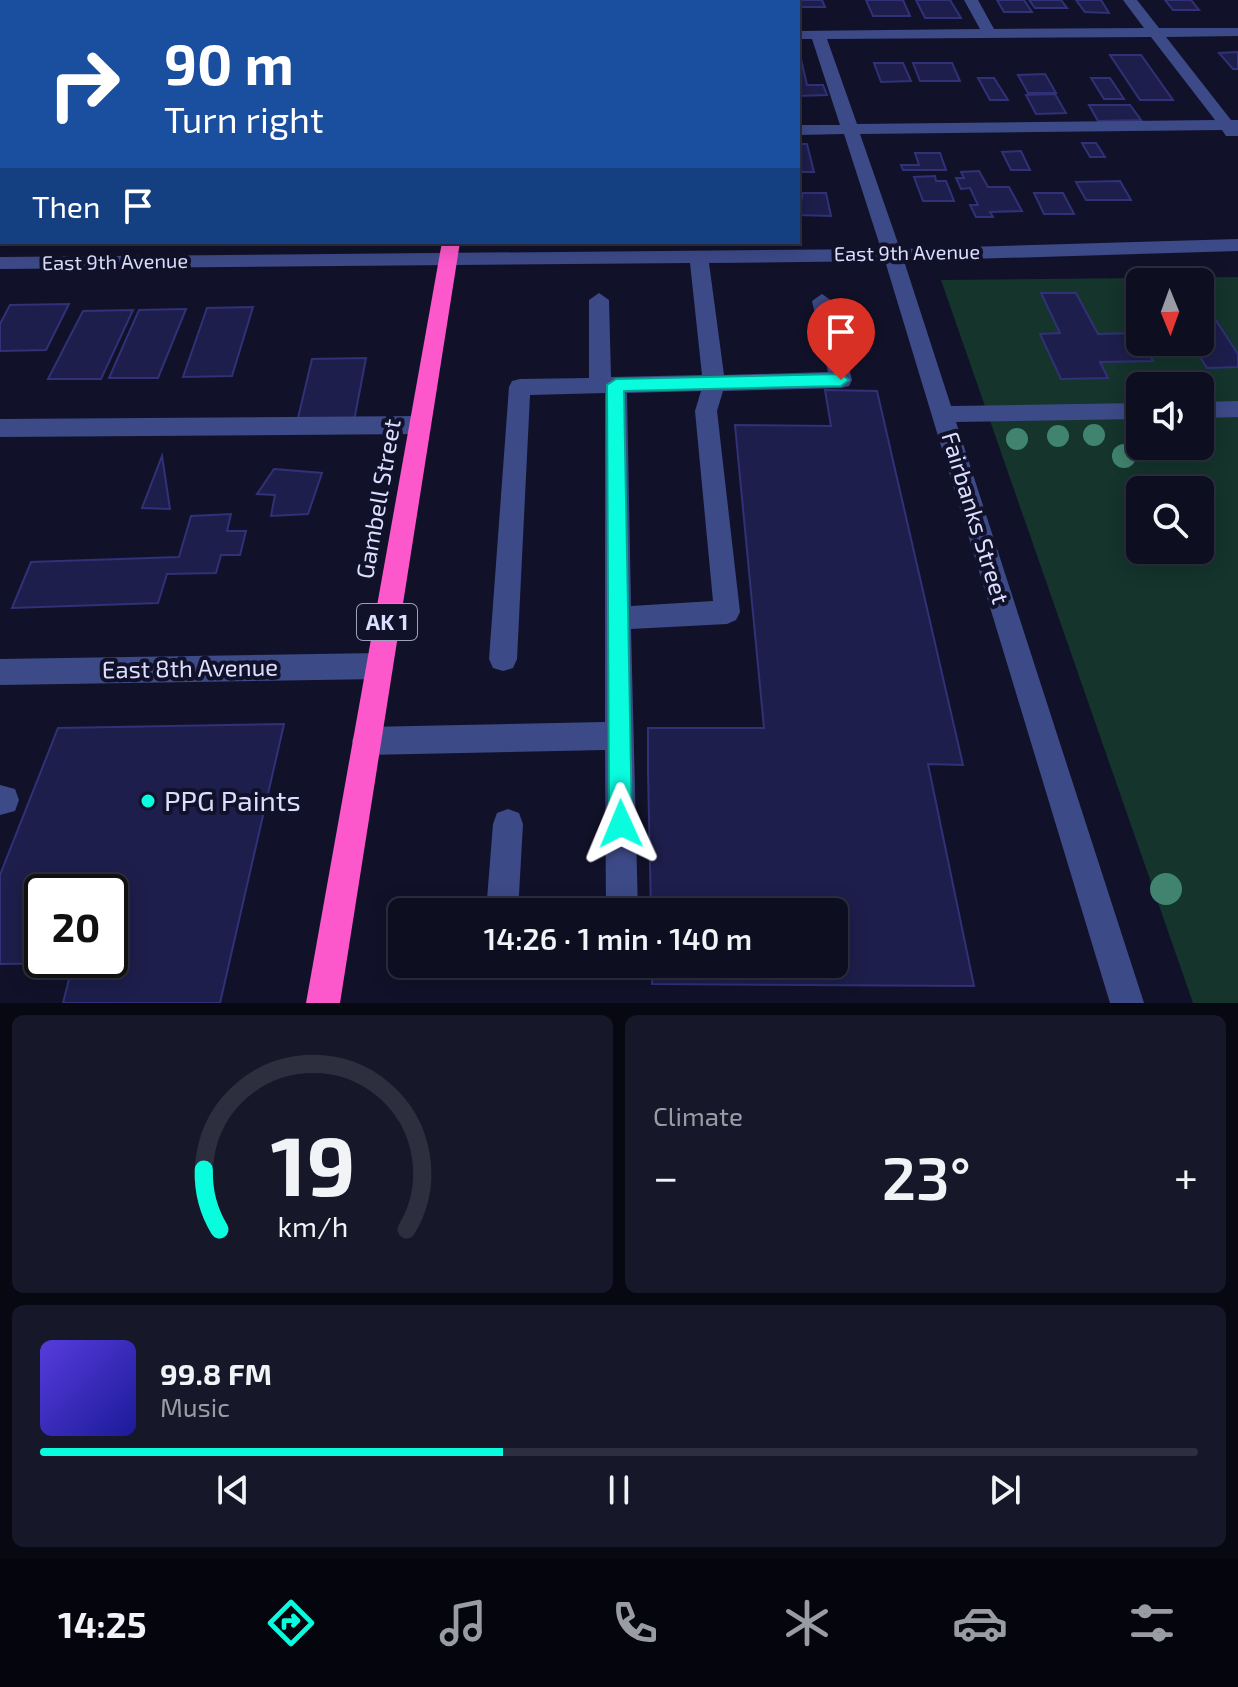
<!DOCTYPE html>
<meta charset="utf-8">
<style>
:root{--surface:#0d0e20;--page:#161729;--text:#f1f3f6;--muted:#9a9ca5;--line:#2d2e3e;--accent:#0afcdf}
body{margin:0;font-family:"Exo 2",sans-serif;background:var(--page);color:var(--text);height:100vh;display:flex;flex-direction:column;font-size:30px;white-space:nowrap}
*{box-sizing:border-box;margin:0}
p{font-size:26px;color:var(--muted)}
.icon{flex:none;width:44px;height:44px;fill:none;stroke:currentColor;stroke-width:2;stroke-linecap:round;stroke-linejoin:round}
.map{position:relative;height:1003px;overflow:hidden}
.details{display:flex;flex-direction:column;gap:12px;padding:12px;background:#070812;flex:1}
.details>*{flex:none}
.top-card{position:absolute;left:0px;top:0px;width:800px;height:244px;box-shadow:0 4px 20px #0003,0 0 0 2px var(--line);background:#1a4fa0;color:#fff;overflow:hidden}
.needle{width:52px;rotate:179deg}
.controls{position:absolute;left:1126px;top:268px;display:grid;gap:16px}
.controls a{display:grid;place-items:center;width:88px;height:88px;border-radius:12px;background:var(--surface);box-shadow:0 4px 20px #0003,0 0 0 2px var(--line);font-size:40px}
.speed{position:absolute;left:24px;top:874px;display:flex;gap:16px;font-size:40px;font-weight:700;text-align:center}
.speed>*{display:grid;place-content:center;width:104px;height:104px;border-radius:50%;background:var(--surface);box-shadow:0 4px 20px #0003,0 0 0 2px var(--line);line-height:1}
.speed .limit{border:4px solid #111;border-radius:12px;background:#fff;color:#111}
.pin{position:absolute;display:grid;place-items:center;width:68px;height:68px;color:#fff;margin:-82px -34px;border-radius:50% 50% 50% 0;rotate:-45deg;box-shadow:0 0 8px #0007}
.pin .icon{rotate:45deg}
.me{position:absolute;width:88px;margin:-44px;rotate:359deg;stroke-linejoin:round;filter:drop-shadow(0 0 6px #0008)}
.turn{display:flex;align-items:center;gap:28px;height:168px;padding:0 32px;font-size:36px}
.turn .icon{width:104px;height:104px;stroke-width:2.5}
.turn b{display:block;font-size:56px;line-height:68px}
.then{display:flex;align-items:center;height:76px;padding:0 32px;background:#0003;gap:16px;font-size:30px}
.big{font-size:60px;font-weight:600;line-height:1.1}
.details .widget{flex:1;display:flex;flex-direction:column;justify-content:center;gap:12px;min-width:0;padding:0 28px;border-radius:12px;background:var(--page)}
.details .dial{align-items:center;gap:0}
.dial svg{height:208px;overflow:visible;fill:none;stroke:var(--line);stroke-width:7;stroke-linecap:round;text-anchor:middle}
.dial text{fill:var(--text);stroke:none}
.song{display:flex;align-items:center;gap:24px}
.cover{width:96px;height:96px;border-radius:12px;background:linear-gradient(135deg,hsl(250 70% 55%),hsl(240 70% 35%))}
.played{height:8px;border-radius:4px;background:linear-gradient(90deg,var(--accent) 40%,var(--line) 40%)}
.keys{display:flex;justify-content:space-around;direction:ltr}
.heat{display:flex;justify-content:space-between;align-items:center;font-size:44px;direction:ltr}
.details .tiles{flex:1;display:grid;gap:12px;grid-template-columns:1fr 1fr}
.widget:last-child{grid-column:span 2}
.trip{position:absolute;left:388px;top:898px;width:460px;height:80px;border-radius:12px;background:var(--surface);box-shadow:0 4px 20px #0003,0 0 0 2px var(--line);font-weight:600;line-height:80px;text-align:center}
.tabs{display:flex;height:128px;justify-content:space-around;align-items:center;background:#05060d;color:var(--muted)}
.tabs .icon{width:56px;height:56px}
.tabs .active{color:var(--accent)}
.tabs b{font-size:36px;color:var(--text)}
.map>svg:first-child{display:block}
</style>
<div class="map">
<svg width="1238" height="1003" viewBox="0 0 1238 1003">
<rect width="100%" height="100%" fill="#11122a"/>
<path fill="#14342c" fill-rule="evenodd" d="M1238,277V1003H1193L941,280ZM1140,282H1200V342H1140ZM1140,386H1200V446H1140ZM1140,490H1200V550H1140Z"/>
<g fill="#1d1e4b" stroke="#303176" stroke-width="2" fill-rule="evenodd">
<path d="M643,0H729V2H644Z"/>
<path d="M792,0H822L825,7H798V2Z"/>
<path d="M866,0H903L910,16H873Z"/>
<path d="M916,0H950L961,18H925Z"/>
<path d="M997,0H1024L1032,12H1004Z"/>
<path d="M1029,0H1061L1067,8H1035Z"/>
<path d="M1076,0H1101L1109,13L1085,12Z"/>
<path d="M1165,0H1191L1199,10H1173Z"/>
<path d="M1238,52V69H1233L1219,53Z"/>
<path d="M1110,55H1141L1173,100H1140Z"/>
<path d="M798,59H801L807,85H823L827,95L798,96Z"/>
<path d="M874,63H903L911,81L881,82Z"/>
<path d="M913,63H952L960,81H920Z"/>
<path d="M1045,74L1056,93H1028L1018,75Z"/>
<path d="M978,78H994L1008,100H990Z"/>
<path d="M1091,78H1110L1124,99H1104Z"/>
<path d="M1055,94L1066,113L1036,114L1026,95Z"/>
<path d="M1089,105H1130L1141,120L1098,121Z"/>
<path d="M1082,143H1096L1105,157H1090Z"/>
<path d="M798,144H807L814,172H798Z"/>
<path d="M1021,151L1030,170H1011L1002,152Z"/>
<path d="M915,153H940L946,170H903L901,165H919Z"/>
<path d="M979,171L988,187H1009L1022,211L990,212L993,217H976L970,205H978L970,188L961,189L956,178H964L961,172Z"/>
<path d="M935,176L936,181H946L954,201H923L914,177Z"/>
<path d="M1120,181L1131,200H1086L1076,182Z"/>
<path d="M802,193H826L831,216L798,215V198H802Z"/>
<path d="M1034,193H1063L1074,214H1044Z"/>
<path d="M1041,293H1076L1098,334L1137,333L1153,361L1100,362L1108,378L1061,379L1040,334L1060,333Z"/>
<path d="M69,304L46,350L0,351V324L10,305Z"/>
<path d="M253,307L232,376L183,377L207,308Z"/>
<path d="M186,309L158,378H109L139,310Z"/>
<path d="M133,310L101,379H48L83,311Z"/>
<path d="M1200,319H1215L1238,354V367L1207,368L1191,342H1200Z"/>
<path d="M366,358L354,421L297,422L312,359Z"/>
<path d="M825,390L877,391L963,765L928,764L974,986L652,984V964H834V912H651L648,772V728H764L735,425L831,426Z"/>
<path d="M162,456L170,509L142,508Z"/>
<path d="M274,469L322,473L308,514L271,516L275,495L257,494Z"/>
<path d="M231,514L227,531H246L240,555H221L216,573L167,574L158,603L12,608L31,562L179,557L191,516Z"/>
<path d="M284,724L220,1003H63L73,963L0,964V875L58,728ZM42,892H110V960H42Z"/>
</g>
<g fill="none" stroke-linecap="round" stroke-linejoin="round">
<g fill="#3d4a88" fill-rule="evenodd">
<path d="M158,0H173L157,2Z"/>
<path d="M964,0H978L994,29L1144,28L1123,0H1137L1159,28H1238V36L1166,37L1231,120H1238V136H1226L1222,130L860,134L900,249L1238,239V251L904,261L951,406L1140,403V419L956,422L1144,1003H1110L885,261L709,263L724,375L828,372L812,301L822,294L832,301L852,380L849,386L841,388L723,391L717,411L740,612L736,620L727,624L631,629L638,912H606L605,750L366,755L356,751L352,741L356,731L366,727L605,722V393L530,395L517,659L513,668L503,671L493,668L489,659L509,387L512,381L520,379L589,378V300L599,293L609,300L611,377L702,375L690,263L0,269V257L881,249L844,134L798,135V125H840L812,39H798V31L980,29ZM1151,37L1215,120L857,124L827,39ZM701,391L695,411L713,601L631,606L627,393Z"/>
<rect x="0" y="38" width="2" height="8"/>
<rect x="0" y="135" width="2" height="10"/>
<path d="M1238,401V417L1200,418V402Z"/>
<path d="M420,416L428,419L431,425L428,431L420,434L0,437V419Z"/>
<path d="M379,653L389,657L393,666L389,675L379,679L0,685V659Z"/>
<path d="M0,785L15,789L19,800L15,811L0,815Z"/>
<path d="M508,809L519,813L523,824L518,912H486L493,824L497,813Z"/>
</g>
<g fill="#fd58cb" fill-rule="evenodd">
<rect x="481" y="0" width="14" height="2"/>
<path d="M442,242H460L340,1003H306Z"/>
</g>
</g>
<g fill="#40836f">
<circle cx="1094" cy="435" r="11"/>
<circle cx="1058" cy="436" r="11"/>
<circle cx="1017" cy="439" r="11"/>
<circle cx="1124" cy="456" r="12"/>
<circle cx="1166" cy="889" r="16"/>
</g>
<path fill="#0afcdf" stroke="#06a491" stroke-width="2" d="M841,374L849,380L841,386L624,391L632,824L629,832L621,836L613,832L609,824L607,385L616,379Z"/>
<circle fill="#0afcdf" stroke="#11122a" stroke-width="3" cx="148" cy="801" r="8"/>
<g text-anchor="middle" stroke-width="8" stroke-linejoin="round" paint-order="stroke">
<g font-size="20" fill="#dbdefe" stroke="#11122a">
<text transform="translate(907 253) rotate(-1)" y="7">East 9th Avenue</text>
<text transform="translate(115 262) rotate(-1)" y="7">East 9th Avenue</text>
</g>
<rect fill="#11122a" stroke="#9ea1be" stroke-width="2" x="357" y="604" width="60" height="36" rx="6"/>
<g font-size="22" font-weight="bold" fill="#dbdefe">
<text x="387" y="630">AK 1</text>
</g>
<g font-size="24" fill="#dbdefe" stroke="#11122a">
<text transform="translate(379 499) rotate(-80)" y="8">Gambell Street</text>
<text transform="translate(975 518) rotate(73)" y="8">Fairbanks Street</text>
<text transform="translate(190 669) rotate(-1)" y="8">East 8th Avenue</text>
</g>
<g font-size="28" fill="#dbdefe" stroke="#11122a" text-anchor="start">
<text x="164" y="811">PPG Paints</text>
</g>
</g>
</svg>
<div class="controls">
<a><svg class="needle" viewBox="-14 -14 28 28"><path d="M0-13l5 13h-10z" fill="#e53935"/><path d="M0 13l5-13h-10z" fill="#9a9ca5"/></svg></a>
<a><svg class="icon" aria-label="sound" viewBox="0 0 24 24"><path d="M4 9h4l5-4v14l-5-4H4zM17 9q2 3 0 6"/></svg></a>
<a><svg class="icon" aria-label="search" viewBox="0 0 24 24"><circle cx="10" cy="10" r="6"/><path d="M15 15l6 6"/></svg></a>
</div>
<div class="speed"><div class="limit">20</div></div>
<div class="pin" style="left:841px;top:380px;background:#d93025"><svg class="icon" aria-label="arrive" viewBox="0 0 24 24"><path d="M6 21V4h12l-3 4 3 4H6"/></svg></div>
<svg class="me" style="left:621px;top:824px" viewBox="-20 -20 40 40"><path d="M0-17L14 15 0 8-14 15z" fill="#0afcdf" stroke="#fff" stroke-width="4"/></svg>
<div class="trip">14:26 · 1 min · 140 m</div>
<div class="top-card">
<div class="turn"><svg class="icon" aria-label="right" viewBox="0 0 24 24"><path d="M7 20v-9h11M14 6l5 5-5 5"/></svg><div><b>90 m</b>Turn right</div></div>
<div class="then">Then<svg class="icon" aria-label="arrive" viewBox="0 0 24 24"><path d="M6 21V4h12l-3 4 3 4H6"/></svg></div>
</div>
</div>
<section class="details">
<div class="tiles">
<div class="widget dial"><svg viewBox="0 0 100 80">
<path d="M14 69A42 42 0 1 1 86 69"/>
<path d="M14 69A42 42 0 0 1 8 46" stroke="#0afcdf"/>
<text x="50" y="56" font-size="32" font-weight="700">19</text>
<text x="50" y="72" font-size="11">km/h</text>
</svg></div>
<div class="widget"><p>Climate</p>
<div class="heat"><a>−</a><b class="big">23°</b><a>+</a></div>
</div>
<div class="widget">
<div class="song"><i class="cover"></i><div><b>99.8 FM</b><p>Music</p></div></div>
<div class="played"></div>
<div class="keys"><svg class="icon" aria-label="previous" viewBox="0 0 24 24"><path d="M18 5L8 12l10 7zM5 5v14"/></svg><svg class="icon" aria-label="pause" viewBox="0 0 24 24"><path d="M8 5v14M16 5v14"/></svg><svg class="icon" aria-label="next" viewBox="0 0 24 24"><path d="M6 5l10 7-10 7zM19 5v14"/></svg></div>
</div>
</div>
</section>
<nav class="tabs">
<b>14:25</b>
<svg class="icon active" aria-label="directions" viewBox="0 0 24 24"><path d="M12 3l9 9-9 9-9-9zM9 14v-3h6M13 9l2 2-2 2"/></svg>
<svg class="icon" aria-label="music" viewBox="0 0 24 24"><path d="M9 18V5l10-2v13"/><circle cx="6" cy="18" r="3"/><circle cx="16" cy="16" r="3"/></svg>
<svg class="icon" aria-label="phone" viewBox="0 0 24 24"><path d="M5 4h4l2 5-3 2q2 4 5 5l2-3 5 2v4C11 20 4 13 5 4z"/></svg>
<svg class="icon" aria-label="climate" viewBox="0 0 24 24"><path d="M12 3v18M4 7l16 10M4 17L20 7"/></svg>
<svg class="icon" aria-label="car" viewBox="0 0 24 24"><path d="M5 17H2v-5l4-1 3-4h7l3 4 3 1v5h-3M9 17h6M6 11h13"/><circle cx="7" cy="17" r="2"/><circle cx="17" cy="17" r="2"/></svg>
<svg class="icon" aria-label="filters" viewBox="0 0 24 24"><path d="M4 7h16M4 17h16"/><circle cx="9" cy="7" r="2"/><circle cx="15" cy="17" r="2"/></svg>
</nav>
